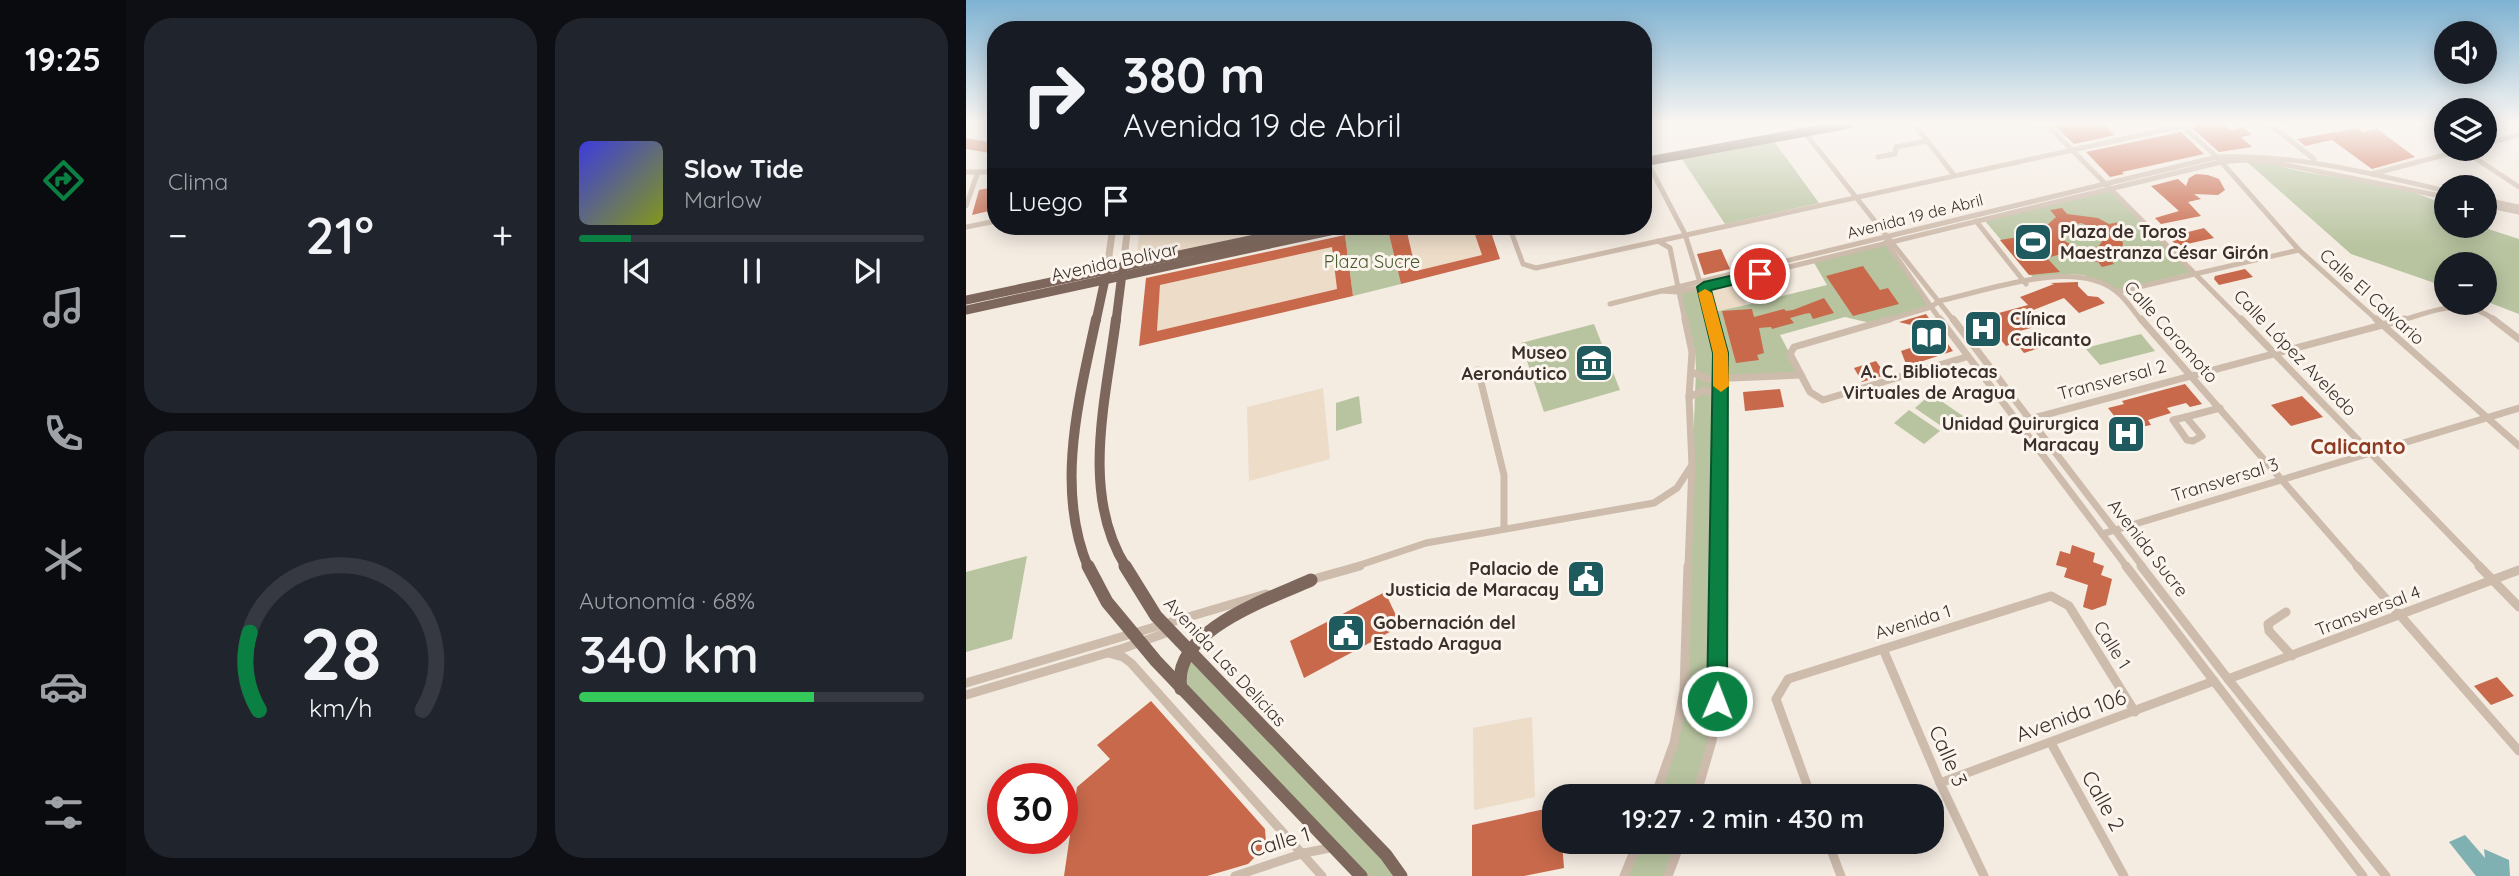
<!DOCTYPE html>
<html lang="es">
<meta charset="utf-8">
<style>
:root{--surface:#171b24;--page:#20242c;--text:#f1f3f6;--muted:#9ea1a6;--line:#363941;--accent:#0b8043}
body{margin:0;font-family:Quicksand,sans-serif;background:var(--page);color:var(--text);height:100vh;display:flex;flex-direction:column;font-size:26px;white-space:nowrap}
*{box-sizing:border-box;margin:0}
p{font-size:23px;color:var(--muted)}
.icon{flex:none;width:38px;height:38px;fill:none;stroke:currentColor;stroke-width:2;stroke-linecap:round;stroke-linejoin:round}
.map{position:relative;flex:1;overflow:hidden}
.panel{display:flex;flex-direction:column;gap:18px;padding:18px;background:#0d0f14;width:840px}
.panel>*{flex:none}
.hud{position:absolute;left:21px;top:21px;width:665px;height:214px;border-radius:28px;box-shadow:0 4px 18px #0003;background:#171b24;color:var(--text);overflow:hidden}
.tools{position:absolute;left:1468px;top:21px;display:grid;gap:14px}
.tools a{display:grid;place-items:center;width:63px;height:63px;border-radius:50%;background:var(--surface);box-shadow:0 4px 18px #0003;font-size:35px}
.speed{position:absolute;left:21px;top:763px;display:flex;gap:14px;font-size:35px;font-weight:700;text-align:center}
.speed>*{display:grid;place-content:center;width:91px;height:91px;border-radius:50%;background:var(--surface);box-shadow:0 4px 18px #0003;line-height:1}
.speed .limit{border:10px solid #d22;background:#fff;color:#111}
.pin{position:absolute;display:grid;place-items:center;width:60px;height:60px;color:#fff;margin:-30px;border:4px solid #fff;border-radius:50%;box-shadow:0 2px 7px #0007}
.me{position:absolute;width:77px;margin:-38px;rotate:1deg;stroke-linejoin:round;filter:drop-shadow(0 0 5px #0008)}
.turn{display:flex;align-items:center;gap:24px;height:147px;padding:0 21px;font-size:32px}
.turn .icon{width:91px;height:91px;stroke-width:2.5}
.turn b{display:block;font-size:49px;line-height:60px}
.then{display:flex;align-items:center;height:66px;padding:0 21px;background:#0003;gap:14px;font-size:26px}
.big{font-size:52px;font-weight:600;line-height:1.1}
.panel .card{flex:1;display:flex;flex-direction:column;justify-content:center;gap:10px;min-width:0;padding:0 24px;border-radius:28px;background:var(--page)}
.panel .dial{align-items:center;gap:0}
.dial svg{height:182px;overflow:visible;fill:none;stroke:var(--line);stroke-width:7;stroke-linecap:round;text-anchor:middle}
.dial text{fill:var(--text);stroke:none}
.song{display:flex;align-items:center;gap:21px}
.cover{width:84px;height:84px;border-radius:10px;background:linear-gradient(135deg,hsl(240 70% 55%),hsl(70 70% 35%))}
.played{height:7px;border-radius:4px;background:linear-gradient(90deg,var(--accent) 15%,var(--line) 15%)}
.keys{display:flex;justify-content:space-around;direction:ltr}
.heat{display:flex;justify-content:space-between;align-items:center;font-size:38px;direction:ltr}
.charge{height:10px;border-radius:5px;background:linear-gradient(90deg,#34c759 68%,var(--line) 0)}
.panel .tiles{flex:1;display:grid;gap:18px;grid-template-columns:repeat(2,1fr)}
.trip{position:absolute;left:576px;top:784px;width:402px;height:70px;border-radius:28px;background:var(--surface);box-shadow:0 4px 18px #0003;font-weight:600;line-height:70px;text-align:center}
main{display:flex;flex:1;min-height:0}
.tab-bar{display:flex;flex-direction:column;width:126px;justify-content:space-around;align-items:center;background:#090b0e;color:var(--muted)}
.tab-bar .icon{width:49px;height:49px}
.tab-bar .current{color:var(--accent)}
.tab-bar b{font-size:32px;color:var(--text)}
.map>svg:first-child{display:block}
</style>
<main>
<nav class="tab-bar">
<b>19:25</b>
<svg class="icon current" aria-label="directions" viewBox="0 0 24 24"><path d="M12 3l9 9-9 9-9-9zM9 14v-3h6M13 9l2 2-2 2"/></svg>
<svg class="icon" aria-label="music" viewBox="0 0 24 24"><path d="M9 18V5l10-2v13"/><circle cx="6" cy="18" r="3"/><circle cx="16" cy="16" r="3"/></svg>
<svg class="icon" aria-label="phone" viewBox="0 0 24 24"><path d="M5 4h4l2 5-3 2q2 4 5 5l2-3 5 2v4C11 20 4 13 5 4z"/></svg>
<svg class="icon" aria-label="climate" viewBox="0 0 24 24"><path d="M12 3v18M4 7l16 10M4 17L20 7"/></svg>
<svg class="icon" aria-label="car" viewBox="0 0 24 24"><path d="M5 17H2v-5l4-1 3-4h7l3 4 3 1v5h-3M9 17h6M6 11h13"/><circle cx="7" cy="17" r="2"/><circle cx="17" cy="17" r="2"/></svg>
<svg class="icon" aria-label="filters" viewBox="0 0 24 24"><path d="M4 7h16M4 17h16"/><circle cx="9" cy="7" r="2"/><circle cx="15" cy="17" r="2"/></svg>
</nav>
<section class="panel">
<div class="tiles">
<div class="card"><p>Clima</p>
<div class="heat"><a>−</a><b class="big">21°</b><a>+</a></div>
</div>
<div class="card">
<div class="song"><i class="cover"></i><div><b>Slow Tide</b><p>Marlow</p></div></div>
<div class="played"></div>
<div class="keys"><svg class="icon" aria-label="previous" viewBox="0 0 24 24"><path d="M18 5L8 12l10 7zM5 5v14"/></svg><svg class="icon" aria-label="pause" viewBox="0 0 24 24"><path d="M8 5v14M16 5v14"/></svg><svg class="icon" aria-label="next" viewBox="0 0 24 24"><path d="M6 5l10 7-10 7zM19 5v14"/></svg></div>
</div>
<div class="card dial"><svg viewBox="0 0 100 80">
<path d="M14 69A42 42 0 1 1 86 69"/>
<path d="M14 69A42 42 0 0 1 10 35" stroke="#0b8043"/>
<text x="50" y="56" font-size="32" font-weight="700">28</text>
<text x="50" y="72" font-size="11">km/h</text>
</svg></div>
<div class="card"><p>Autonomía · 68%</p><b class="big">340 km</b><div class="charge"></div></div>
</div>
</section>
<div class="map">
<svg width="1553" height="876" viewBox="0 0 1553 876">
<rect width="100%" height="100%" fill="#f4ebe1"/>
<g fill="#b8c4a0">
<path d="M807,140L853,203L759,224L716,159Z"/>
<path d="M1280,161C1300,161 1319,168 1338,172C1386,181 1437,183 1480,206V226H1513L1553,239V314L1519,301V264H1480V287L1385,254Z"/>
<path d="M1145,191L1227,272L1151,290L1117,275L1102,274L1069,280L1019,221Z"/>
<path d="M421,226L435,284L387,296L379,235Z"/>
<path d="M920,245L965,307L908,324L879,317L814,335L835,375L757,380L751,701L730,796H689L714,715L718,690L730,369L729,351L714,292L767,280L780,305L861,285L847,261Z"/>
<path d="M628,324L654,390L578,412L555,343Z"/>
<path d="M1175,334L1189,351L1134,365L1119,348Z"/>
<path d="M965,394L997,416L981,430L949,408Z"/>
<path d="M393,396L396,423L370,431V403Z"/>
<path d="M943,410L974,431L958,444L928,423Z"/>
<path d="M61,556L46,639L0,652V572Z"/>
<path d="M224,650L435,876H395L215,689Z"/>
<path d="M672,842H715L702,876H658Z"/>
</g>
<g fill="#ecdcc8">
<path d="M174,226H331L170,260Z"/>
<path d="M466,226H506L516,255L450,271L441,232Z"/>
<path d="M366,247L371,289L191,331L194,285Z"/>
<path d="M767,280L780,305L744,313L738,287Z"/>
<path d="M357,388L364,459L283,481L281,407Z"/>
<path d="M566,717L569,797L508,810L507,728Z"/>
</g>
<path fill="#7fb0b2" d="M1499,835L1519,858L1518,849L1543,860L1544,876H1510L1483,842Z"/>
<g fill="#c8694b" fill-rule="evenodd">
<path d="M1087,124H1137L1149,135L1108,144Z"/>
<path d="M1230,124H1257L1265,130L1277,127L1286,135L1275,137L1286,147L1253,152L1227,129Z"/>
<path d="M1392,128L1397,132L1411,129L1449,157L1406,169L1366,140L1339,146L1331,139Z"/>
<path d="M1215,132L1238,154L1156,172L1158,174L1144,177L1120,152Z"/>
<path d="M0,138L30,143V154L0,149Z"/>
<path d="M1230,174L1242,175L1253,179L1259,190L1252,195L1228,194L1235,199L1222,202L1235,216L1195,224L1189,218L1213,211L1185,186L1212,179L1220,186L1223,178Z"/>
<path d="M23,188L21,198L30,196L27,210L6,215L13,190Z"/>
<path d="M1096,208L1101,214L1132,218L1143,224L1153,222L1161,231L1154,233L1157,244L1154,252L1144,259L1148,264L1136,267L1132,262L1108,259L1095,254L1081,258L1094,272L1063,275L1034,240L1078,233L1080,226L1090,217L1084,210ZM1115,223L1128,228L1136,236L1137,240L1132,247L1113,249L1095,239L1093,235L1097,227Z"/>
<path d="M421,226H454V228L441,232L450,271L516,255L506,226H523L534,259L435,284Z"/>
<path d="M1238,228L1248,238L1212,246L1202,237Z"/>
<path d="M379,235L387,296L173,346L180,278ZM366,247L371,289L191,331L194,285Z"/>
<path d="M755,249L764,269L738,275L731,254Z"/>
<path d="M897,266L914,290L922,288L933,304L887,316L860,276Z"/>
<path d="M1279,269L1287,277L1253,285L1248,279L1249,276Z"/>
<path d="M1112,282V286L1122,296L1132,297L1139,303L1113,313L1098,298L1065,311L1085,322L1054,331L1065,344L1080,341L1082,345L1058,353L1050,343L1040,346L1026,329L1010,334L1000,322L1062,305L1054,297L1088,284L1084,283Z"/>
<path d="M858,298L868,313L847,319L844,313L838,314L824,318L828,323L806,329L805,327L793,328L798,353L791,355L793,360L770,363L756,311L786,309L788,317L818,309L820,311L827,310Z"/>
<path d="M960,314L987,351L945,365L943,362L940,364L935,351L956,344L945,325L933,322Z"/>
<path d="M910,361L920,375L896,382L888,368Z"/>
<path d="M1219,384L1236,404L1224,407L1220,403L1201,408L1205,413L1182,420L1185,425L1159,430L1142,408L1158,404L1156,401Z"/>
<path d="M814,389L818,407L779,411L777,392Z"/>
<path d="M1336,396L1357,417L1325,426L1305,405Z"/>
<path d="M1106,545L1129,553L1127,562L1138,566L1135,575L1146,579L1140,605L1126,610L1117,607L1122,585L1098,577L1101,568L1090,565L1094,551L1104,554Z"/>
<path d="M419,592L435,626L338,678L324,641Z"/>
<path d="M1531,677L1548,696L1525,705L1508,686Z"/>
<path d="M185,701L299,829L300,842L294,852L282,864L241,876H98L111,787L144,759L131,745Z"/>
<path d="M588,807V842H596L598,868L558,876H506V825Z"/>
</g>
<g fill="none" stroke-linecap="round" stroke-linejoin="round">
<path stroke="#cdbbac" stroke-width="4.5" d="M1465,124L1480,133"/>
<g stroke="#cdbbac" stroke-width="5">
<path d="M832,124L988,321"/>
<path d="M948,124L988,175"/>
<path d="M1080,124L1276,321"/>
<path d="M1214,124L1251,157L1333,250L1412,321"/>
<path d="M1303,124L1348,159"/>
<path d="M1519,144L1553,135"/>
<path d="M1497,150L1553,187"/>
<path d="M677,154L719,234L746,321"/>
<path d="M912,157L929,154L930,147L961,141"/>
<path d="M0,172H30"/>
<path d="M1406,174L1501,149"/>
<path d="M1480,191C1403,173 1330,154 1251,157L695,291L712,292L769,280L1255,162L1276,160L1310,163L1480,197"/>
<path d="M1519,200L1553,207"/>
<path d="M1519,205L1553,212"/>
<path d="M0,206L12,172"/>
<path d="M1010,221L1060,284"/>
<path d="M543,226L557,264L570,268L1225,124"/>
<path d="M0,227L30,221"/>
<path d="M692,241L704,248L719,321"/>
<path d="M920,242L975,321"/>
<path d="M1151,292L1333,250"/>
<path d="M644,304L695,291"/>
<path d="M918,321L965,307L973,301C1021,291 1109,257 1151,292C1161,300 1168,312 1176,321"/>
<path d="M1433,321C1469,311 1497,295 1530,321"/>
</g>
<g stroke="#cdbbac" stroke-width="7">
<path d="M719,319L726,352L723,397L726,465L722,567"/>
<path d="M745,319L754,353L752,567"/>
<path d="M924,319L828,347L824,354L844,392L857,400L1000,357"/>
<path d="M974,319L1161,567"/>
<path d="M987,319L1177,567"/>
<path d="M1175,319L1392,567"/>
<path d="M1275,319L1515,567"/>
<path d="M1410,319L1553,446"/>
<path d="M1527,319L1553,339"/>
<path d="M512,370L538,475V528"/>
<path d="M726,372L741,379L835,375"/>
<path d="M723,397L739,390L755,397"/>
<path d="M1220,417L1236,436L1227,441L1221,440L1207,420Z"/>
<path d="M1220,417L1254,408"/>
<path d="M1064,419L1439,319"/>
<path d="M1136,534L1553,408"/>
<path d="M388,567L460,543L688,503L711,488L726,465"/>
</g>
<g stroke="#cdbbac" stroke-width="9">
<path d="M1160,566L1397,876"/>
<path d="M1175,566L1262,679L1420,876"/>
<path d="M1391,566L1553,751"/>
<path d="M1513,566L1553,607"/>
<path d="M344,580L394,566"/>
<path d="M1320,612L1302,624L1303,631L1326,656"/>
<path d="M917,649L974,783L1018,876"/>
<path d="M142,653L157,657L165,663L356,876"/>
<path d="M1262,679L1553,570"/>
<path d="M0,683L300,594"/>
<path d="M0,695L158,648L205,631"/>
<path d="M1085,743L1158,876"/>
<path d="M974,783L1248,681"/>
<path d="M689,796L708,743L718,690L722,566"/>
<path d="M730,796L746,741L751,701L752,566"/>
<path d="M823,796L843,790"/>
<path d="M845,796L810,699L822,679L1085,596L1103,606L1169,712"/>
<path d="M862,842L875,876"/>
<path d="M269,876L338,853L369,847"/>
<path d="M658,876L672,842"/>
<path d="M702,876L715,842"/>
</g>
<g stroke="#cdbbac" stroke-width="7">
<path d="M157,266L162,226"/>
<path d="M141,270L147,226"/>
</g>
<g stroke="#7d675c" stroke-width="9">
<path d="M677,162L883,124"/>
<path d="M0,300L350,226"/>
<path d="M0,310L387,226"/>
<path d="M130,321L141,270"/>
<path d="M150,321L157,266"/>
</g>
<g stroke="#7d675c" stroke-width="10">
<path d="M150,319C140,399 114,494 160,567"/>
<path d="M122,567C89,488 113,399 130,319"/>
</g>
<g stroke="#7d675c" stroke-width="13">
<path d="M122,566L141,602L190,661L395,876"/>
<path d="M159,566L190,616L420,855L435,876"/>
<path d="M215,689C204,631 303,599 345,580"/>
</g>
</g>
<linearGradient id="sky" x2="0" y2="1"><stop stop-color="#7eb2d2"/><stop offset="0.5" stop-color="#faf6f2"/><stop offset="1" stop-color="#faf6f2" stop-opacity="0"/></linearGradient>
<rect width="1553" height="246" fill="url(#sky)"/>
<path fill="#0b8043" stroke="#07532c" stroke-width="2" d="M794,269L799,271V277L745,290L762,353L761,701L758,707L751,710L744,707L741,701L747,353L731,287L738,282Z"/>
<path fill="#f59e0b" d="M739,289L746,293L762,353L763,386L755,392L747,386V353L732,293Z"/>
<defs>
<symbol id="stadium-square" viewBox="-11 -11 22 22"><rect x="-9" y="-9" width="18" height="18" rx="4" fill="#1f5a5e" stroke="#fbf5ee"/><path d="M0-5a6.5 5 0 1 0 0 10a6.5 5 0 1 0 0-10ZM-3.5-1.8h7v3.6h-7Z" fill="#fff"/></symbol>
<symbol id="hospital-square" viewBox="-11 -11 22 22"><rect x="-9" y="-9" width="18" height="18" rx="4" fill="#1f5a5e" stroke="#fbf5ee"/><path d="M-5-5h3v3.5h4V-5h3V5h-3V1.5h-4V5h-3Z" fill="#fff"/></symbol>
<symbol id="library-square" viewBox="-11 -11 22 22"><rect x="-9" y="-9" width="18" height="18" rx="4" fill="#1f5a5e" stroke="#fbf5ee"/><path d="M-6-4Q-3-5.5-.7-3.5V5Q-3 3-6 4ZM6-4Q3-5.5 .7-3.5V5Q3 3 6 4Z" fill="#fff"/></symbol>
<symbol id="museum-square" viewBox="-11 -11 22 22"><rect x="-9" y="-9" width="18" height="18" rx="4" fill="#1f5a5e" stroke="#fbf5ee"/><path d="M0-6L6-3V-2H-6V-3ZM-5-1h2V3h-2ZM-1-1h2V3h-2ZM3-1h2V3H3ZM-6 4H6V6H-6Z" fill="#fff"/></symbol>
<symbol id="civic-square" viewBox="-11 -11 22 22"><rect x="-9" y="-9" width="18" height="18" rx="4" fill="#1f5a5e" stroke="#fbf5ee"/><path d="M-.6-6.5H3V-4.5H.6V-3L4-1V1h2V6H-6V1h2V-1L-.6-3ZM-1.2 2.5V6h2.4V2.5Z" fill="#fff"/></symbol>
</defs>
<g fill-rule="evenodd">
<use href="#stadium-square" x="1045" y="220" width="44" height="44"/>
<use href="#hospital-square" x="995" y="307" width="44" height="44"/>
<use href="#library-square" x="941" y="315" width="44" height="44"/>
<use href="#museum-square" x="606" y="341" width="44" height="44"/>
<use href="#hospital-square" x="1138" y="412" width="44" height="44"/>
<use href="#civic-square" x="598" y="557" width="44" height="44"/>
<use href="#civic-square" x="358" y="611" width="44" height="44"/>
</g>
<g text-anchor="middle" stroke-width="6" stroke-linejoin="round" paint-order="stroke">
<g font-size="16" fill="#3b302b" stroke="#fbf5ee">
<text transform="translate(949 216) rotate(-14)" y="6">Avenida 19 de Abril</text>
</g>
<g font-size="18" font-weight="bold" fill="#3b302b" stroke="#fbf5ee" text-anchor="start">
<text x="1094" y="238">Plaza de Toros<tspan x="1094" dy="21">Maestranza César Girón</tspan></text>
<text x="1044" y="325">Clínica<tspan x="1044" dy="21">Calicanto</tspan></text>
<text x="601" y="359" text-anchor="end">Museo<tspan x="601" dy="21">Aeronáutico</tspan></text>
<text x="963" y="378" text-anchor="middle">A. C. Bibliotecas<tspan x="963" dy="21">Virtuales de Aragua</tspan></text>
<text x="1133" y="430" text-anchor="end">Unidad Quirurgica<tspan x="1133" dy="21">Maracay</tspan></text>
<text x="593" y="575" text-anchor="end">Palacio de<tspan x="593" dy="21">Justicia de Maracay</tspan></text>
<text x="407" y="629">Gobernación del<tspan x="407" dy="21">Estado Aragua</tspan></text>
</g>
<g font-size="18" fill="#3b302b" stroke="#fbf5ee">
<text transform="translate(149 262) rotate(-12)" y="6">Avenida Bolívar</text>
<text transform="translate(1406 297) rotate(42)" y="6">Calle El Calvario</text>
<text transform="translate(1205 332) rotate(48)" y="6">Calle Coromoto</text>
<text transform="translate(1329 353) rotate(46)" y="6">Calle López Aveledo</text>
<text transform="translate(1146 380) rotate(-15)" y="6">Transversal 2</text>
<text transform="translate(1259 480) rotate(-17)" y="6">Transversal 3</text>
<text transform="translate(1182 548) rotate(52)" y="6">Avenida Sucre</text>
<text transform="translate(1402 611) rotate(-21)" y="6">Transversal 4</text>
<text transform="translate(947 622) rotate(-17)" y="6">Avenida 1</text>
<text transform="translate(1146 645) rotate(58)" y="6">Calle 1</text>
<text transform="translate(259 662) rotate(47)" y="6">Avenida Las Delicias</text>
</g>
<g font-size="18" fill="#4a5a2e" stroke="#fbf5ee">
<text x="406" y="268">Plaza Sucre</text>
</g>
<g font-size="21" font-weight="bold" fill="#8c3b22" stroke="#fbf5ee">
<text x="1392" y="454">Calicanto</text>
</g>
<g font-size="21" fill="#3b302b" stroke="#fbf5ee">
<text transform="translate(1105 716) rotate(-20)" y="7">Avenida 106</text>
<text transform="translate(982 756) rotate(66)" y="7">Calle 3</text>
<text transform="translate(1137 801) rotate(61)" y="7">Calle 2</text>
<text transform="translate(314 842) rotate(-16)" y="7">Calle 1</text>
</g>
</g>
</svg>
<div class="tools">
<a><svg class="icon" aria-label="sound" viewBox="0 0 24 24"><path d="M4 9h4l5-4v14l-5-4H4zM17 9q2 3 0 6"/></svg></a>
<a><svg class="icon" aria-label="layers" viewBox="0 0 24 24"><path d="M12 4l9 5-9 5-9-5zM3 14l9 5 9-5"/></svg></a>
<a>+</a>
<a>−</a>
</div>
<div class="speed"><div class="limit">30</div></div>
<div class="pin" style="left:794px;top:274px;background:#d93025"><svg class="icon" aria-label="arrive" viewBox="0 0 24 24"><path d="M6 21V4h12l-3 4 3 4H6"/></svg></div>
<svg class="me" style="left:751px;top:701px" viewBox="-20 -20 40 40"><circle r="17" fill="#0b8043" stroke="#fff" stroke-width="3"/><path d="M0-11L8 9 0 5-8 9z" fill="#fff"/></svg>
<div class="trip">19:27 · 2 min · 430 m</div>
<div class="hud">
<div class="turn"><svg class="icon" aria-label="right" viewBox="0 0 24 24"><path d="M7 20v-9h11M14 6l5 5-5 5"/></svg><div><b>380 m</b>Avenida 19 de Abril</div></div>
<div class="then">Luego<svg class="icon" aria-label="arrive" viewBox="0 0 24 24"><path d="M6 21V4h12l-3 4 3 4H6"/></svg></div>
</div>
</div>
</main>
